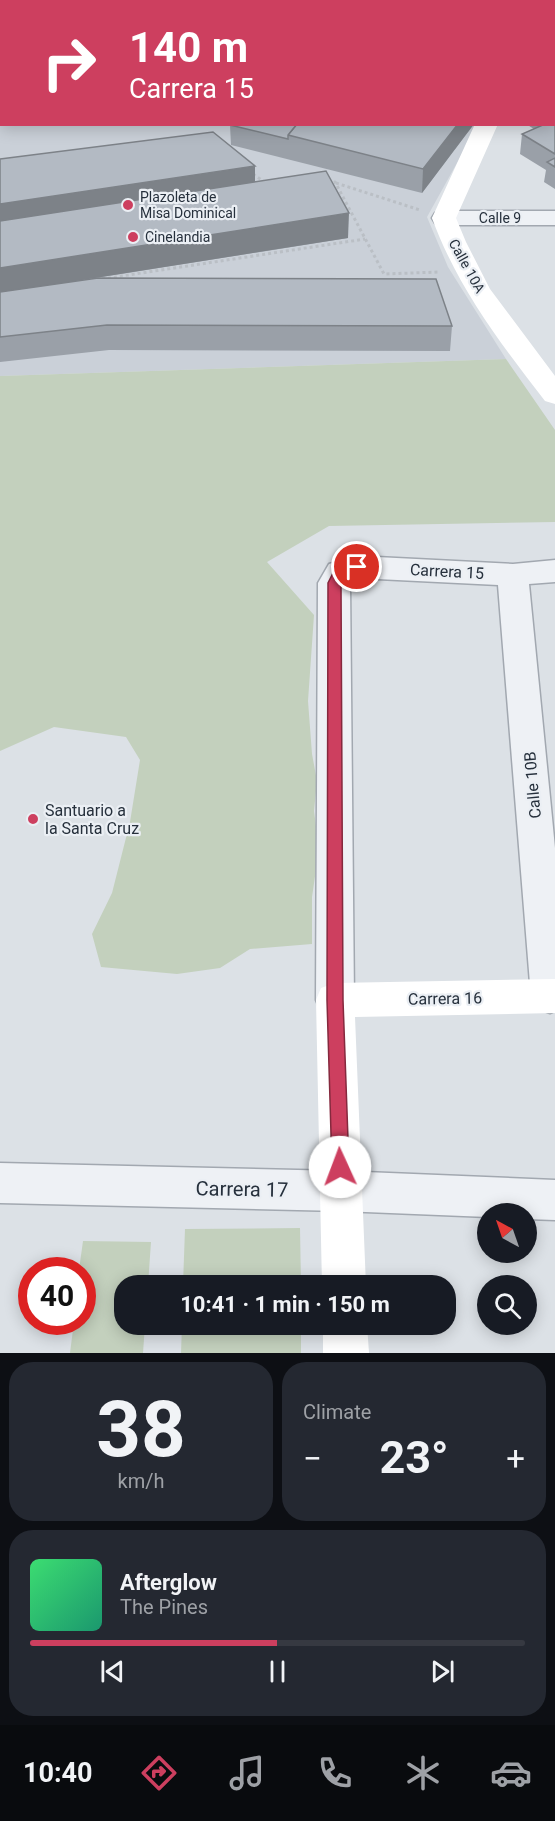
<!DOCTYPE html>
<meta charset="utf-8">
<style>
:root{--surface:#171b24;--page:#242831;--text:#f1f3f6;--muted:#9ea1a6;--line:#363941;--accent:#cd3f5f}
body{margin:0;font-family:Roboto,sans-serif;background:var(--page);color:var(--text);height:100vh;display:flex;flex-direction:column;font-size:22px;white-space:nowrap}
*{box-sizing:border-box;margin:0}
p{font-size:20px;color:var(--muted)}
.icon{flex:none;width:33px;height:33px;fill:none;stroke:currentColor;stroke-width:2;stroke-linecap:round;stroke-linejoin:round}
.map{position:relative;height:1353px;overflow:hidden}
.side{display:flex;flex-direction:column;gap:9px;padding:9px;background:#0d0f14;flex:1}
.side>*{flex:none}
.guide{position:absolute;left:0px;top:0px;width:555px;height:126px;box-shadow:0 3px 15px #0003;background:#cd3f5f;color:#fff;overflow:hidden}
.needle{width:39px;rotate:320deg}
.controls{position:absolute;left:477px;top:1203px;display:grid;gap:12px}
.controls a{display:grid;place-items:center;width:60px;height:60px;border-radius:50%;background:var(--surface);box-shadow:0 3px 15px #0003;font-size:30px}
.speed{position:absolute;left:18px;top:1257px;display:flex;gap:12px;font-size:30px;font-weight:700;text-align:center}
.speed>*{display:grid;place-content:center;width:78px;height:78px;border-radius:50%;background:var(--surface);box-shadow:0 3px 15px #0003;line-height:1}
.speed .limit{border:9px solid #d22;background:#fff;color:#111}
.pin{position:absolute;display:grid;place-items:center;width:51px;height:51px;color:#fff;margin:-26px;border:3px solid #fff;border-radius:50%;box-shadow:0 2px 6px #0007}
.me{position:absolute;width:66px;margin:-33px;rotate:358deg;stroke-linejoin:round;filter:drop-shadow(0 0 4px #0008)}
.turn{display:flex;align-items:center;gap:21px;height:126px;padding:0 30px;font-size:27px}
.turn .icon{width:78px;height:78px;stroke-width:2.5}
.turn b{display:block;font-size:42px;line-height:51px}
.big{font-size:45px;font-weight:700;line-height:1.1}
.side .card{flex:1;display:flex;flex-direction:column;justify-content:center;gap:9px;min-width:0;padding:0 21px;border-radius:24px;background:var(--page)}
.side .dial{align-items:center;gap:0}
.dial b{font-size:78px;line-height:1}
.song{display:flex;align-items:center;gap:18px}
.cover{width:72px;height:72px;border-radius:9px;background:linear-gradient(135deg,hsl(140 70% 55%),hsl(160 70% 35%))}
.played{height:6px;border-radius:3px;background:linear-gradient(90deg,var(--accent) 50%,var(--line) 50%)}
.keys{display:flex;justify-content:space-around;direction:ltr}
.heat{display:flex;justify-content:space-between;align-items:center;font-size:33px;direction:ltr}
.side .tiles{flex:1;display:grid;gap:9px;grid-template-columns:1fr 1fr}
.card:last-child{grid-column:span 2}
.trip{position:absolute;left:114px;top:1275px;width:342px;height:60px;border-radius:24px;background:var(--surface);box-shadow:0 3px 15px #0003;font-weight:700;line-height:60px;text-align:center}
.tabs{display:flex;height:96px;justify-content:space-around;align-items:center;background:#090b0e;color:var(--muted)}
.tabs .icon{width:42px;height:42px}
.tabs .current{color:var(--accent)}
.tabs b{font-size:27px;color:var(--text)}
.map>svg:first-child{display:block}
</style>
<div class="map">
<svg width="555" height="1353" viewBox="0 0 555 1353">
<rect width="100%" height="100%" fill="#dce1e6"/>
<path fill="#cad0d8" d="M0,107L2,124L478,125L427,217L448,267L506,359L0,376Z"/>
<g fill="#c3d0bd">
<path d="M506,359L555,430V522L329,526L267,562L314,615L308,701L312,754L317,781L314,811L319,849L312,897V944L250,949L220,968L177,974L101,967L92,934L112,893L130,822L140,760L126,737L54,727L0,751V376Z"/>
<path d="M300,1228L301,1285H183L185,1229Z"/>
<path d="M83,1241L151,1242L148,1285L124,1286V1324L145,1325L143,1353H70L74,1322H82V1270H79Z"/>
<path d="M182,1325H301V1353H181Z"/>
</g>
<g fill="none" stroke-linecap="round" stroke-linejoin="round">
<g fill="#96b1c7" fill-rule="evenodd">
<path d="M100,0H149L99,2Z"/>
<rect x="0" y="3" width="2" height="20"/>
</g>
<defs>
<g id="street">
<path d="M444,211H555V225H444L435,223L432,218L435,213Z"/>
<path d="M357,556L513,564L555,560V582L529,584L555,848V1011L550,1013L536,1008L531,996L498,585L357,578L352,580L350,583L354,1000L349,1012L335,1017L321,1012L316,1000L318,583L329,564Z"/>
<path d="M0,1163L341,1171L555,1180V1220L526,1219V1214H488V1217L341,1211L0,1203Z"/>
</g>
<g id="highway">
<rect x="554" y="28" width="1" height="12"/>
<rect x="0" y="90" width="2" height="14"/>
</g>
</defs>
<use href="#street" stroke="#a2a8b0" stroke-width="3"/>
<use href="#highway" stroke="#848f9d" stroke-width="3"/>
<g stroke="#babfc5" stroke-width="3" stroke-dasharray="3 3" stroke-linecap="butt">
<path d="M253,174L266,183"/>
<path d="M336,183L420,210"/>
<path d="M328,184L335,182L384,274L439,272"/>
<path d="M102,279L365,239"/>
</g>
<use href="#street" fill="#eef1f5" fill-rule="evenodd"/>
<g fill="#fff" fill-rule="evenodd">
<path d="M475,124H498L456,218L466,242L490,289L555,376V404L545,401C501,344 457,287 432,218Z"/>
<path d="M555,979V1013L355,1017L366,1286H322L316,1000L321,988L335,983Z"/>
<path d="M323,1324H367L369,1353H323Z"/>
</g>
<use href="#highway" fill="#fff" fill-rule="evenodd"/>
</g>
<g fill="#9aa0a8">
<path d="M555,93V189L544,182L546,170L520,154L522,134L534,129L526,124H554Z"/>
<path d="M474,124L422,193L231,145L230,125Z"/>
<path d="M0,159L255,166V182L348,238L64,283L452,326L450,351L109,350L0,362Z"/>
</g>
<g fill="#7d8288">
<path d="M458,124H474L422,193L423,169Z"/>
<path d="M255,166V190L0,229V204Z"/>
<path d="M349,213L348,238L0,293V268Z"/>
</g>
<g fill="#b3bac3" stroke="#7d8288" stroke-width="1.5">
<path d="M554,93H555V154L522,134L545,124H554Z"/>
<path d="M297,124H458L423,169L288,135Z"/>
<path d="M297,124L288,135V139L230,125Z"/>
<path d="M213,132L255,166L0,204V159Z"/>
<path d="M555,158V167L547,162Z"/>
<path d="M326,171L349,213L0,268V221Z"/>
<path d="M98,278L436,279L452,326L107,325L0,337V292Z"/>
</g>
<path fill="#cd3f5f" stroke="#85293e" stroke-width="1.5" d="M357,562L361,563L363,567L361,570L345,575L341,583L343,1000L349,1167L346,1173L340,1175L334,1173L332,1167L327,1000L328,583L335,569Z"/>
<g fill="#cd3f5f" stroke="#ebeff4" stroke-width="2">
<circle cx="128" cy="205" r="6"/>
<circle cx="133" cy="237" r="6"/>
<circle cx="33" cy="819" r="6"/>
</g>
<g text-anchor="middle" stroke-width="4.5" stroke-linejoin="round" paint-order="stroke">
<g font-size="14" fill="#26303c" stroke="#ebeff4" text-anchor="start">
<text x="140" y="202">Plazoleta de<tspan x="140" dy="16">Misa Dominical</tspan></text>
<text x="145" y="242">Cinelandia</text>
</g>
<g font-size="14" fill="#26303c" stroke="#ebeff4">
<text x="500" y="223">Calle 9</text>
<text transform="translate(467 266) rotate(61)" y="5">Calle 10A</text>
</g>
<g font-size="16" fill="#26303c" stroke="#ebeff4">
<text transform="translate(447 571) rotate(3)" y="6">Carrera 15</text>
<text transform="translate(532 785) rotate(-95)" y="6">Calle 10B</text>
<text transform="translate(445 998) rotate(-1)" y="6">Carrera 16</text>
</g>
<g font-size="16" fill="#26303c" stroke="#ebeff4" text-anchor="start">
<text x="45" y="816">Santuario a<tspan x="45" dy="18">la Santa Cruz</tspan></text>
</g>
<g font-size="20" fill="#26303c" stroke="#ebeff4">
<text transform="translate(242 1189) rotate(1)" y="7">Carrera 17</text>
</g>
</g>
</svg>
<div class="controls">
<a><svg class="needle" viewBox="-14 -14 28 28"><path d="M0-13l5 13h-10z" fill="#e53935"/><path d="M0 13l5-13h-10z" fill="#9ea1a6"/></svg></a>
<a><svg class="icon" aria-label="search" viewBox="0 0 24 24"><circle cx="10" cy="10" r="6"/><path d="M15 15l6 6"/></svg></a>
</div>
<div class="speed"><div class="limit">40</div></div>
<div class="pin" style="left:357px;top:567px;background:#d93025"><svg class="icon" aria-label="arrive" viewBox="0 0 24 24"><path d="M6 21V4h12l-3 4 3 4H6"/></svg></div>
<svg class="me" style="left:340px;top:1167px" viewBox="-20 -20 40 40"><circle r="19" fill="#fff"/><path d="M0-13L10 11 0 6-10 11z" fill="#cd3f5f"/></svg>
<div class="trip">10:41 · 1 min · 150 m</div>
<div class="guide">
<div class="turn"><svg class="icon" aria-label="right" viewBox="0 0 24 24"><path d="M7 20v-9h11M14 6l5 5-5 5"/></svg><div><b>140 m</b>Carrera 15</div></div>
</div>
</div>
<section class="side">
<div class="tiles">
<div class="card dial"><b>38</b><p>km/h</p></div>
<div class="card"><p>Climate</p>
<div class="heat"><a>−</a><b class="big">23°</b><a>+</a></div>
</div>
<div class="card">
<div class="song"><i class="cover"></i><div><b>Afterglow</b><p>The Pines</p></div></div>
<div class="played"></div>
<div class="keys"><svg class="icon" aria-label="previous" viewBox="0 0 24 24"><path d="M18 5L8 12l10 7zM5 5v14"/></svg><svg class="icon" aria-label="pause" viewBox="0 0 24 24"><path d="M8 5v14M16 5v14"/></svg><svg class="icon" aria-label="next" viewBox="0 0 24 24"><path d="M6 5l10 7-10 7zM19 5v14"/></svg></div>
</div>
</div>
</section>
<nav class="tabs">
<b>10:40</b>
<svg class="icon current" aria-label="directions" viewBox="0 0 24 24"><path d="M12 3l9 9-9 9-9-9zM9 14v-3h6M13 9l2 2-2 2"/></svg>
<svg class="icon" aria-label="music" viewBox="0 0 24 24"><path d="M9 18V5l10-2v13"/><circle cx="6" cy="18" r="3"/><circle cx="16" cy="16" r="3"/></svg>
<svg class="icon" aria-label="phone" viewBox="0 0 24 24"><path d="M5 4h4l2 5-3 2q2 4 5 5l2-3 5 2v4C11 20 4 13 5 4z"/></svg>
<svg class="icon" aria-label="climate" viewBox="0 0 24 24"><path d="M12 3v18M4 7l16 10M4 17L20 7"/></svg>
<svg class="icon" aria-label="car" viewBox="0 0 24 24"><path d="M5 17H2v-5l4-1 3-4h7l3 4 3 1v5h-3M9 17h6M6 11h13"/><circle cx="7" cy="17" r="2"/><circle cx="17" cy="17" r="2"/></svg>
</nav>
